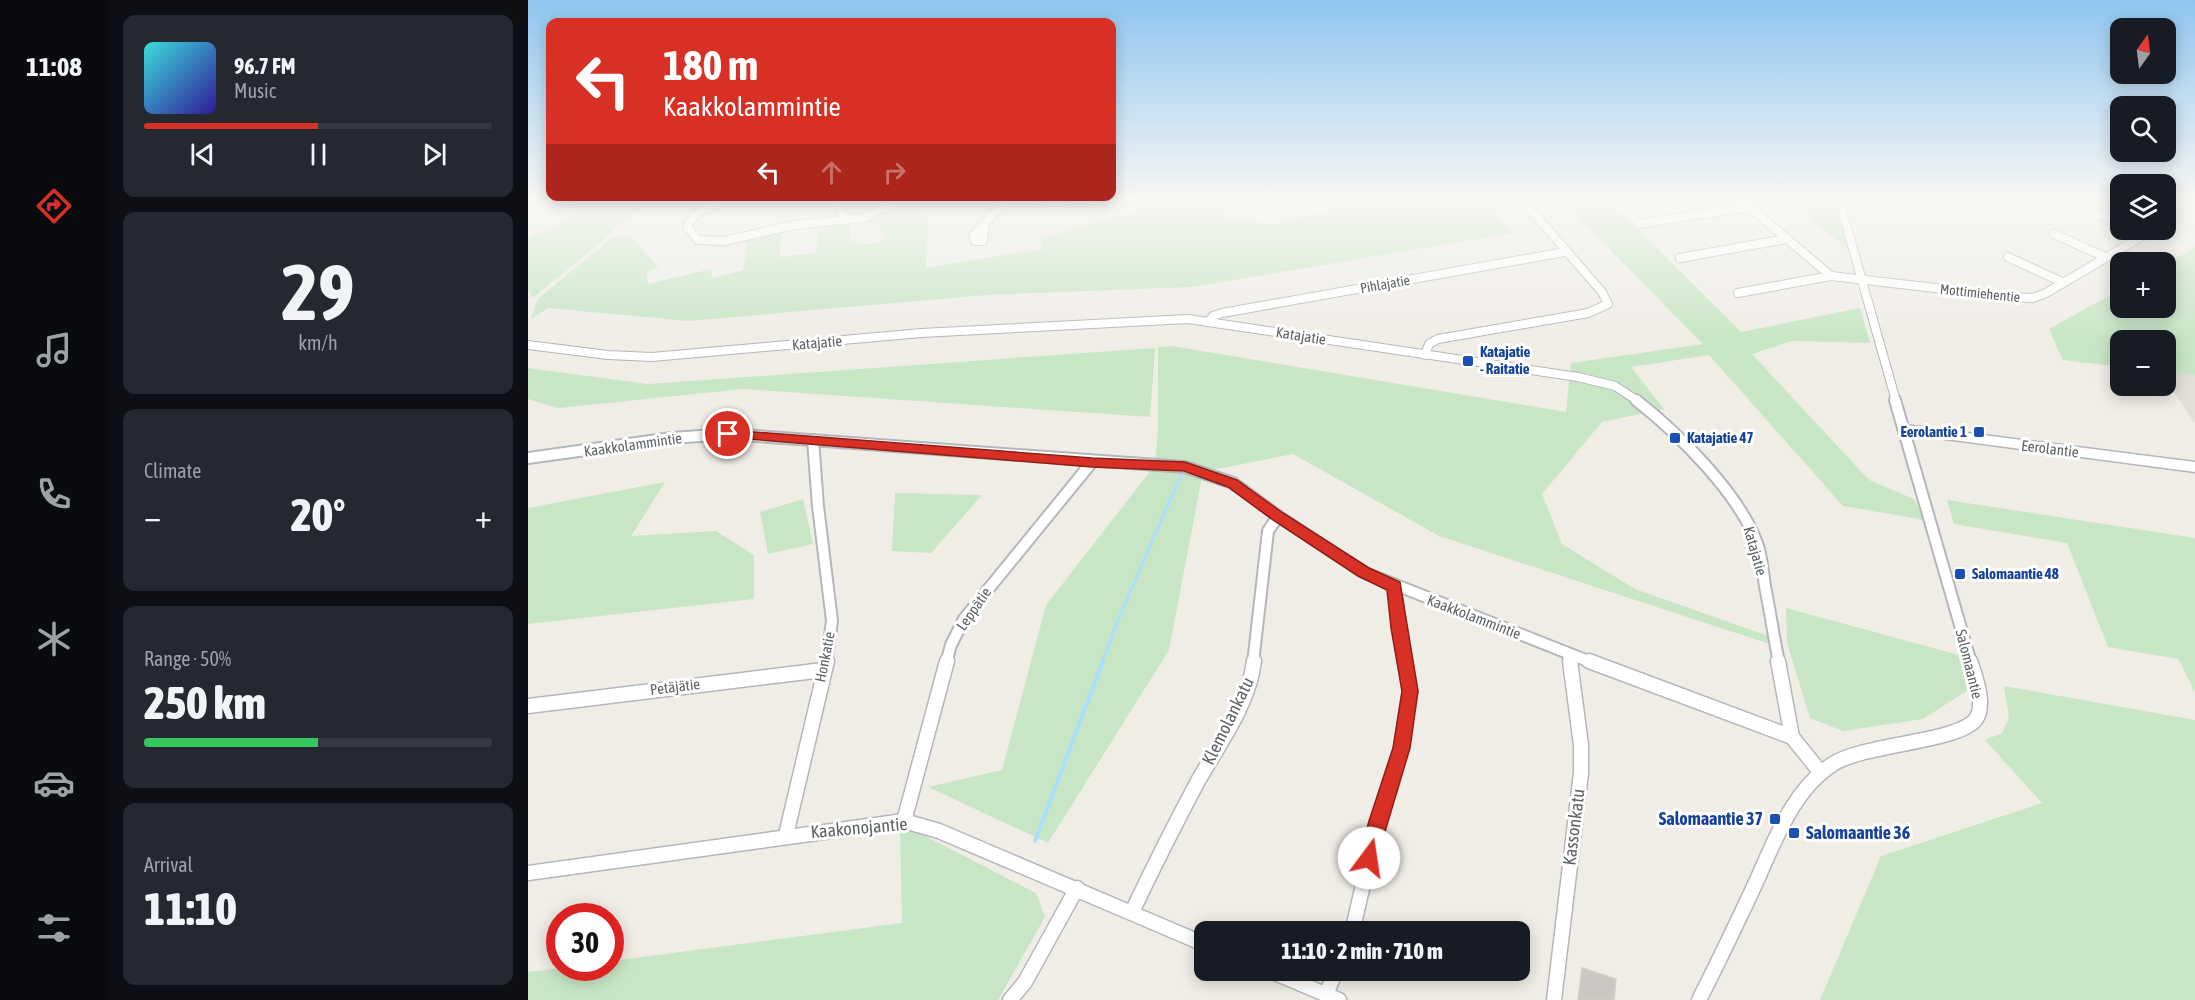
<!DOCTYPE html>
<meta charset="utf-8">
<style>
:root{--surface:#171b24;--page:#242831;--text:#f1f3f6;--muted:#9ea1a6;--line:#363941;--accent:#d93025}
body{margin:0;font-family:"Asap Condensed",sans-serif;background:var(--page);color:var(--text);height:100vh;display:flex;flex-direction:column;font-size:22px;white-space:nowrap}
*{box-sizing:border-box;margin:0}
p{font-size:20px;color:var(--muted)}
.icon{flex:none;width:33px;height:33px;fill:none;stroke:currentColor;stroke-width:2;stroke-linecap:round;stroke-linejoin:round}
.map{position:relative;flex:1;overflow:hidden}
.panel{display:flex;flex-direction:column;gap:15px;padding:15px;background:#0d0f14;width:420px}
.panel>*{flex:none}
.guide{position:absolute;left:18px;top:18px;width:570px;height:183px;border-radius:12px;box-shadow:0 3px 15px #0003;background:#d93025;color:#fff;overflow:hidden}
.needle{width:39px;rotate:14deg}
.controls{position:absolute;left:1582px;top:18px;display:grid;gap:12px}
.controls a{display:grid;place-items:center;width:66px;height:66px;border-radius:12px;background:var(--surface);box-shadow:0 3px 15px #0003;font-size:30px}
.speed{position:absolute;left:18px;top:903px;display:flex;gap:12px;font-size:30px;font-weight:700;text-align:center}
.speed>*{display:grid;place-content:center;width:78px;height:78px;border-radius:50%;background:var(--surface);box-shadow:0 3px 15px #0003;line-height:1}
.speed .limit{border:9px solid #d22;background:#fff;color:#111}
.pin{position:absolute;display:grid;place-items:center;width:51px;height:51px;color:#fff;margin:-26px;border:3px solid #fff;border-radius:50%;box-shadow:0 2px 6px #0007}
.me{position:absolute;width:66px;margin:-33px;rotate:14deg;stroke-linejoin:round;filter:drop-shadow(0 0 4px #0008)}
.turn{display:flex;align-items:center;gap:21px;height:126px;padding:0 18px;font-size:27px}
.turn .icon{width:78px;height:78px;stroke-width:2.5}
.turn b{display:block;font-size:42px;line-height:51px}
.lanes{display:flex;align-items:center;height:57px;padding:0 18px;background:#0003;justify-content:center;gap:30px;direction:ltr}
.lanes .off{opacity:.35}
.big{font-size:45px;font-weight:800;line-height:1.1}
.panel .tile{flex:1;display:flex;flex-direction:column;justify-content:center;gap:9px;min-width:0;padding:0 21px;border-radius:12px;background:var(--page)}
.panel .dial{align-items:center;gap:0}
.dial b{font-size:78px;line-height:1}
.song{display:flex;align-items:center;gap:18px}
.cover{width:72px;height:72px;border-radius:9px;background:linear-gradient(135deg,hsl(180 70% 55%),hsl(250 70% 35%))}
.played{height:6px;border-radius:3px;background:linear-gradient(90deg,var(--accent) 50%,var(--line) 50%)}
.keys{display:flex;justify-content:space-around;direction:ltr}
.heat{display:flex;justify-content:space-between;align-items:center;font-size:33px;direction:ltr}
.charge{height:9px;border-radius:4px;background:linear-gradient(90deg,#34c759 50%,var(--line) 0)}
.trip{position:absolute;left:666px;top:921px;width:336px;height:60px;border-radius:12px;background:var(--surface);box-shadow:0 3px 15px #0003;font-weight:800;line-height:60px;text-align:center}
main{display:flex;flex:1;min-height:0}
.tabs{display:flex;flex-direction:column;width:108px;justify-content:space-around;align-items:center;background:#090b0e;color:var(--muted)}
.tabs .icon{width:42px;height:42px}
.tabs .on{color:var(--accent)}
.tabs b{font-size:27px;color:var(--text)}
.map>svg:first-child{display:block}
</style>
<main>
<nav class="tabs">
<b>11:08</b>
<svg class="icon on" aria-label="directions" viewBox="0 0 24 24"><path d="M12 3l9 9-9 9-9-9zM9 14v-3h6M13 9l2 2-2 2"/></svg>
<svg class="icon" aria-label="music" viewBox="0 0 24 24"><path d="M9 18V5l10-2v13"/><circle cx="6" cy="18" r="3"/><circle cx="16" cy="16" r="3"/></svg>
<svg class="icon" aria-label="phone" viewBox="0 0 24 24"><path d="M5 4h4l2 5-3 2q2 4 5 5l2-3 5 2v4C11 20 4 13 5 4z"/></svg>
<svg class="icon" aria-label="climate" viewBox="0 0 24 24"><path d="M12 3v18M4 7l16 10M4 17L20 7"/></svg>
<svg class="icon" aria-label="car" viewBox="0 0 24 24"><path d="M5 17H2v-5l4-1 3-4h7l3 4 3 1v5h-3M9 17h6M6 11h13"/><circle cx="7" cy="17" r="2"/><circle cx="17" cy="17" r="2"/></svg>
<svg class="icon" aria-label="filters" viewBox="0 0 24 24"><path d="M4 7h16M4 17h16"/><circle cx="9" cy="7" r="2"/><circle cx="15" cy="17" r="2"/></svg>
</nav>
<section class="panel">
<div class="tile">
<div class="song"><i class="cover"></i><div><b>96.7 FM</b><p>Music</p></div></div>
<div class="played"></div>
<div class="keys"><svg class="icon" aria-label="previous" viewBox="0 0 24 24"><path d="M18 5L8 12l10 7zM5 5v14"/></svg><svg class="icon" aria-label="pause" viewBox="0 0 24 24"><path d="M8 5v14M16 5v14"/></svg><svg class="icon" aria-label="next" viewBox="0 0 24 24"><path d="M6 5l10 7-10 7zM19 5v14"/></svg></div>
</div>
<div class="tile dial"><b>29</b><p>km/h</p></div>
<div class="tile"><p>Climate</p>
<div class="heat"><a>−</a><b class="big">20°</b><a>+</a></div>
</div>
<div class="tile"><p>Range · 50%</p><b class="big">250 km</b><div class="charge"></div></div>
<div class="tile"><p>Arrival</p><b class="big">11:10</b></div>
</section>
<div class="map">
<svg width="1667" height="1000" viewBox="0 0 1667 1000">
<rect width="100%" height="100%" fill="#f0ede7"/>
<path fill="#e2ded8" d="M1638,372L1667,375V424L1638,380Z"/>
<g fill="#c8e6c5">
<path d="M61,199H118L75,240L5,298L0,291V239L48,215Z"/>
<path d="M651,199L704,201L693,219L744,224L844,199H956L984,233L664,287L459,295L160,321L20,308L3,319L7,305L13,296L85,237L102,236L130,266L119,273L120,284L183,269L184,278L215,270L220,237L253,230L252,257L288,253L290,230L322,223L323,240C336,246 347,246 357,237L350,226L335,220L364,207L400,219L398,268L514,249L513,238L617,207L644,208Z"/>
<path d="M1032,199H1080L1213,332L1332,308L1342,343L1264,341L1224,354L1341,480L1386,499L1397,520L1315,506L1181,355L1103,367L1136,409L1074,422L1014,494L1034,544L1107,589L1246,638L1248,646L911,536L765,454L675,472L641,650L520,843L400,787L474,770L518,605L627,465L630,430V347L644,346L1038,412L1043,363L1175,344Z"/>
<path d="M1259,199H1311L1329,257Z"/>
<path d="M1667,247V375L1638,372V340H1593V367L1535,360L1521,329L1593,289V308H1638V264Z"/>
<path d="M627,348L622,417L216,389L30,408L0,399V368L120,384Z"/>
<path d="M137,482L103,536L188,531L226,555V599L0,624V508Z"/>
<path d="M367,493L454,495L403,553L364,551Z"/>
<path d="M275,499L285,544L240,554L232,512Z"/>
<path d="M1419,500L1667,538V692L1650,659L1580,647L1539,543L1426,524Z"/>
<path d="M1258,608L1431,655L1440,690L1395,719L1315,731L1282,718L1259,643Z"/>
<path d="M1476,686L1667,720V1000H1292L1353,856L1514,803L1457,740L1474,733L1481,718Z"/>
<path d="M372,830L391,833L508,893L517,917L470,1000H0V972L35,968H82L83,961L374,923Z"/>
</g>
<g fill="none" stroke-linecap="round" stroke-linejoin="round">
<path stroke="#abe0fb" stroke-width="3" d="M574,663L592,615L654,473"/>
<path stroke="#abe0fb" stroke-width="4" d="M507,841L575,661"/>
</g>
<path fill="#cbc8c4" stroke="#d4cec5" stroke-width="1.5" d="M1054,968L1088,979L1086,1000H1050Z"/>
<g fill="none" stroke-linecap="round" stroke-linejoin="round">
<defs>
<g id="street-far2">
<path d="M201,199C185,205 167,210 159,227L170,240L196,241L267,225L335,218L375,199"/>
<path d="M502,199L529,202L550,199"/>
<path d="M1212,199L1303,276L1485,297L1505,298L1518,293L1625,230"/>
<path d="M1311,199L1368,401"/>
<path d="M308,202L317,221"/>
<path d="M1638,205L1645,216L1638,223"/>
<path d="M1564,211L1593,224"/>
<path d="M457,223L455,241H447L445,236Z"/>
<path d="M457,223L479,199"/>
<path d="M1110,224L1221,207"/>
<path d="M1526,234L1577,257"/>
<path d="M1480,257L1534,282"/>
<path d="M1152,258L1258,239"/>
<path d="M1210,293L1303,276"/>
<path d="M680,322L685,316L694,313L1037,252"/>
<path d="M0,345L80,355L124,357L393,333L660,319L1050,377L1087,386L1110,401"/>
<path d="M897,355L901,344L910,339L1060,313L1080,304L1074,292L997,203"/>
</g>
<g id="street-far1">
<path d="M1108,400C1150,433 1213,495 1230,546C1234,559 1235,573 1237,586C1242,612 1246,637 1251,663"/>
<path d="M1367,400L1443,663"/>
<path d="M285,440L290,506L304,621L298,663"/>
<path d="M0,458L144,438L200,434L657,467L705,483L750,516L835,572L1065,663"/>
<path d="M867,586L877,663"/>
<path d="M1041,654L1042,663"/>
<path d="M418,663L423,645L436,619L564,462"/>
<path d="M725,663L740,531L750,516"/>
</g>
<g id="street">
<path d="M1061,661L1264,737"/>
<path d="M1250,661L1264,737L1293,773"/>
<path d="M0,706L295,670"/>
<path d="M376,821L419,661"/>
<path d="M258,835L299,661"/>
<path d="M0,873L376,821L411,831L676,944"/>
<path d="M604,912C625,868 647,824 670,781C691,744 721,704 726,661"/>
<path d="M824,932L850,821L873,748L882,691L877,661"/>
<path d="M740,970L811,1000"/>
<path d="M798,995L808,970"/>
<path d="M482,1000L497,982L549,888"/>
<path d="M1026,1000L1053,773V745L1042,661"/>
<path d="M1171,1000C1189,965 1206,929 1223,893C1244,849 1262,791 1305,764C1335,744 1432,742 1448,719C1458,704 1447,676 1442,661"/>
</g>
<path id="secondary" d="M1377,425L1667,462V472L1372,433L1370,430L1372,427Z"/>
</defs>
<use href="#street-far2" stroke="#b4b7ba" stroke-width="10"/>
<use href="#street-far1" stroke="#b4b7ba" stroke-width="14"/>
<use href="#street" stroke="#b4b7ba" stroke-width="17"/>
<use href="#secondary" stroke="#b3b7ba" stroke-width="3"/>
<use href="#street-far2" stroke="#fff" stroke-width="8"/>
<use href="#street-far1" stroke="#fff" stroke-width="10"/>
<use href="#street" stroke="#fff" stroke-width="14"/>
<use href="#secondary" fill="#fff" fill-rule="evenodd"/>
</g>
<linearGradient id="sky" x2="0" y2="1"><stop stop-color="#8fc6f0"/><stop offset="0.59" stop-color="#f8f7f4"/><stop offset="1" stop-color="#f8f7f4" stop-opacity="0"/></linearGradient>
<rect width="1667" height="339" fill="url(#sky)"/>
<path fill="#d93025" stroke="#8d1f18" stroke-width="1.5" d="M200,430L564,458L657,462L709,480L755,513L841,568L872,582L890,691L882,748L847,865L841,868L834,865L831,858L841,821L865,748L874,691L863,628L859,590L830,576L745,520L700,487L656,471L564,467L195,437L194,434Z"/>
<g fill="#1a4fb4" stroke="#fff" stroke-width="2">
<rect x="934" y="355" width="12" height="12" rx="3"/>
<rect x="1445" y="426" width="12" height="12" rx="3"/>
<rect x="1141" y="432" width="12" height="12" rx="3"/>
<rect x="1426" y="568" width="12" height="12" rx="3"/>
<rect x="1241" y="813" width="12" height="12" rx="3"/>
<rect x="1260" y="827" width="12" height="12" rx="3"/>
</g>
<g text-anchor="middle" stroke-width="6" stroke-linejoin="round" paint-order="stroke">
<g font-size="14" fill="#5e6366" stroke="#fff">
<text transform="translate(857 284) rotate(-10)" y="5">Pihlajatie</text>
<text transform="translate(1452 293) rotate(6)" y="5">Mottimiehentie</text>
</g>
<g font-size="15" fill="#5e6366" stroke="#fff">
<text transform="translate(773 336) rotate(9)" y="5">Katajatie</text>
<text transform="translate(289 343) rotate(-5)" y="5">Katajatie</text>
<text transform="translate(105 445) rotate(-8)" y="5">Kaakkolammintie</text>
<text transform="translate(1522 449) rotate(7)" y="5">Eerolantie</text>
<text transform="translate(1227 551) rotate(74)" y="5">Katajatie</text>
<text transform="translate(446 609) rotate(-55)" y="5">Leppätie</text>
<text transform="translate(946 617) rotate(21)" y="5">Kaakkolammintie</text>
<text transform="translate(297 657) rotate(-79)" y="5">Honkatie</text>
<text transform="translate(1441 664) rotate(76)" y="5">Salomaantie</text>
<text transform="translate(147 687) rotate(-7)" y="5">Petäjätie</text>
</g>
<g font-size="15" font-weight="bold" fill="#164399" stroke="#fff" text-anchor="start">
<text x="952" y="357">Katajatie<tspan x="952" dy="17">- Raitatie</tspan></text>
<text x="1439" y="437" text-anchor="end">Eerolantie 1</text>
<text x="1159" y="443">Katajatie 47</text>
<text x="1444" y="579">Salomaantie 48</text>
</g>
<g font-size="18" fill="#5e6366" stroke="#fff">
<text transform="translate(700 721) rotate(-64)" y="6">Klemolankatu</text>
<text transform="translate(1046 827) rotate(-83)" y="6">Kassonkatu</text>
<text transform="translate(331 828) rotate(-5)" y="6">Kaakonojantie</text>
</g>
<g font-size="18" font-weight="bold" fill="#164399" stroke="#fff" text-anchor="end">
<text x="1235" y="825">Salomaantie 37</text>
<text x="1278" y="839" text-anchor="start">Salomaantie 36</text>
</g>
</g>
</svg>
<div class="controls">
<a><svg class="needle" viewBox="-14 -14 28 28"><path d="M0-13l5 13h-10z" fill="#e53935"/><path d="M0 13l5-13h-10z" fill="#9ea1a6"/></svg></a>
<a><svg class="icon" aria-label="search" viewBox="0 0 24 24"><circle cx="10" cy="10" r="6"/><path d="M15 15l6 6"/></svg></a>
<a><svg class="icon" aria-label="layers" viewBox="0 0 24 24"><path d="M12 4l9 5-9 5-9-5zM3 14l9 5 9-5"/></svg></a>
<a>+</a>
<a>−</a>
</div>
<div class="speed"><div class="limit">30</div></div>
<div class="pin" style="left:200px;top:434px;background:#d93025"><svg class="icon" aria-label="arrive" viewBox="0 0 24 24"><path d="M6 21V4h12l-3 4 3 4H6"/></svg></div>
<svg class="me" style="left:841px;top:858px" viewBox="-20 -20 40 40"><circle r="19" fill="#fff"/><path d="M0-13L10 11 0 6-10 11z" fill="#d93025"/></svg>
<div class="trip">11:10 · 2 min · 710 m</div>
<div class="guide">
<div class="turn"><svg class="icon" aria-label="left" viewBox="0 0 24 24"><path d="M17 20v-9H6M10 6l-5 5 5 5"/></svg><div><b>180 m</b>Kaakkolammintie</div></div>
<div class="lanes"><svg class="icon" aria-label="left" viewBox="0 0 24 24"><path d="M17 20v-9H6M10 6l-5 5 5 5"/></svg><svg class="icon off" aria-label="ahead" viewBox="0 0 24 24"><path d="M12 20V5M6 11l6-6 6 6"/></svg><svg class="icon off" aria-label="right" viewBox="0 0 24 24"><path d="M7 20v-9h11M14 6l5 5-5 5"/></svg></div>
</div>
</div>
</main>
